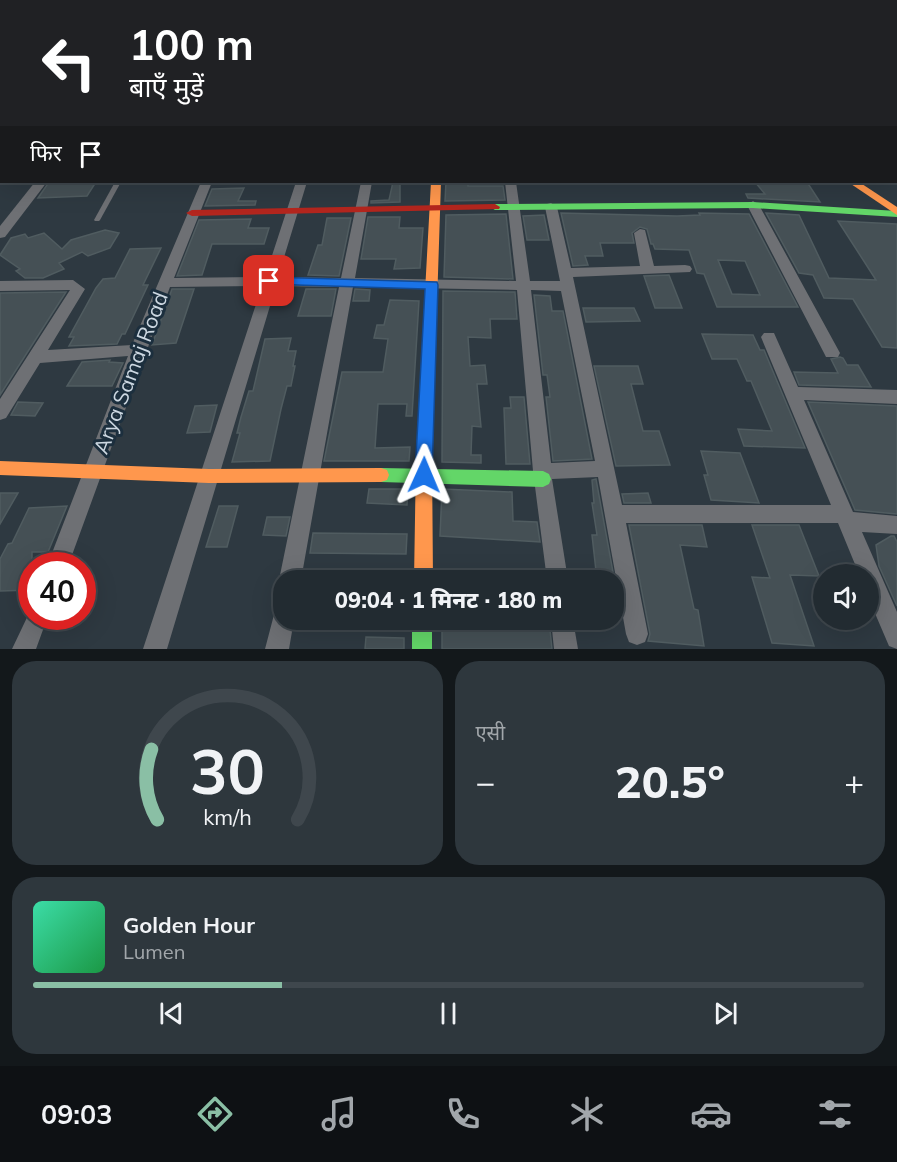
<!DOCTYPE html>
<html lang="hi">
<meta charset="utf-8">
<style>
:root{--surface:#222b31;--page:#2e373d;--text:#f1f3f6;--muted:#a2a7ab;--line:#3f474d;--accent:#8abfa5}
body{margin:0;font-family:Mulish,"Noto Sans Devanagari",sans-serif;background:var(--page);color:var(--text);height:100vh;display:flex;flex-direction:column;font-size:22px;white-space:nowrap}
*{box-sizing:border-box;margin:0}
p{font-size:20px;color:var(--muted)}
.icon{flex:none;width:33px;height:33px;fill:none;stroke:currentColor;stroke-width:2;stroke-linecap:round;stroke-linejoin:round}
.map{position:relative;height:649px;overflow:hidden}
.details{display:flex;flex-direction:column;gap:12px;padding:12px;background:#13181b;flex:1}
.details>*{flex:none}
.guide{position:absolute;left:0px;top:0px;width:897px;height:183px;box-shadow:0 6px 24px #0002,0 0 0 2px var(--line);background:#202124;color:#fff;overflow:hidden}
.tools{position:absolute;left:813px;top:564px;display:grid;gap:12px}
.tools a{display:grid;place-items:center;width:66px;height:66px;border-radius:50%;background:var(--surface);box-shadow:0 6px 24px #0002,0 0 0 2px var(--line);font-size:30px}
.speed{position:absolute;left:18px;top:552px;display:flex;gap:12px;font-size:30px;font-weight:700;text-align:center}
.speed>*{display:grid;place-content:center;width:78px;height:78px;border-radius:50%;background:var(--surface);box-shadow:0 6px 24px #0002,0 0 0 2px var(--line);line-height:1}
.speed .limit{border:9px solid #d22;background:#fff;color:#111}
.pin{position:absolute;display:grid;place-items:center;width:51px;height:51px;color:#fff;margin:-26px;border-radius:12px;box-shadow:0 3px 9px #0006}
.me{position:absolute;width:66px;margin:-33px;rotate:1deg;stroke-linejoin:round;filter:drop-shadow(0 0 4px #0008)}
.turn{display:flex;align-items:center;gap:21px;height:126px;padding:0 30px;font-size:27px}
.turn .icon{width:78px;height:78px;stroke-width:2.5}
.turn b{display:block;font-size:42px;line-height:51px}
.then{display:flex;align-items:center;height:57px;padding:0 30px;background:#0003;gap:12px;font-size:22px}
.big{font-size:45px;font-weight:800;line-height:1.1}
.details .widget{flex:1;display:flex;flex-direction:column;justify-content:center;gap:9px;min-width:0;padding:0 21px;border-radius:24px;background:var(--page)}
.details .dial{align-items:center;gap:0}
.dial svg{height:156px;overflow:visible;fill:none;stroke:var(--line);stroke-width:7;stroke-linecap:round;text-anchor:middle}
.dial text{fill:var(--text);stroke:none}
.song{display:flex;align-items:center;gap:18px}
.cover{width:72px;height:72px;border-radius:9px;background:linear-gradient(135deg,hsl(160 70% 55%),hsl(140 70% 35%))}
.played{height:6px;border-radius:3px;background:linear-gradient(90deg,var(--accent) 30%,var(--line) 30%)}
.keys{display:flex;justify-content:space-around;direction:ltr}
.heat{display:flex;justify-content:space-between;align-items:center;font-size:33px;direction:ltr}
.details .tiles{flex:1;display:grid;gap:12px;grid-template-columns:1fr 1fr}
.widget:last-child{grid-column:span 2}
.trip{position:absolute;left:273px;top:570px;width:351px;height:60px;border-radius:24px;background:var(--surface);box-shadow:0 6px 24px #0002,0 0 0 2px var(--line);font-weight:800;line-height:60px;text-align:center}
.tab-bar{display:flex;height:96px;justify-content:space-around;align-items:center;background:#0e1114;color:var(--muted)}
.tab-bar .icon{width:42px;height:42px}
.tab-bar .on{color:var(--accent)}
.tab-bar b{font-size:27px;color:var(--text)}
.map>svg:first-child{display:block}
</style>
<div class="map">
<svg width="897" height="649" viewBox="0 0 897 649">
<rect width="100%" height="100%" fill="#2e3941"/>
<g fill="#455055" stroke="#505c60" stroke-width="1.5" fill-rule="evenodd">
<path d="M49,182H96L87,196L38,198Z"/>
<path d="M393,182H400V202L371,203V201L389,200Z"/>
<path d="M446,182H468V186H503L505,200L445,201Z"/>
<path d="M755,182H807L820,202L748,198L746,194H765Z"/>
<path d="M244,188L238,201H256L255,205L205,206L212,189Z"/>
<path d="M561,213L677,216L700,215L699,213L749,214L798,307H717L704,274L697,273L689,250L655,249L653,244H651L647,229L640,227L632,233L634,243H600L603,256H585L588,265L573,266ZM718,260L745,261L760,295L732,294Z"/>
<path d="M766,213L799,215L829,278L876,280L838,221L897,224V348L882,347L853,299L824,298L813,275L799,273Z"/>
<path d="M506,214L513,279L444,277L446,215Z"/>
<path d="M544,215L549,240H527L523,216Z"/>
<path d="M368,217H400L399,228H423L420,268L394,269L396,259H361Z"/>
<path d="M327,218H351L339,276L308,275L318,245H322Z"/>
<path d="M251,219L248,228H269L264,244H212L202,275L177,276L199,220Z"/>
<path d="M105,230L119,233L110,248L88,256L82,252L59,263L64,269L43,278H25L16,271L20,269L0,255L11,238L25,234L28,238L44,233L62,249L71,240Z"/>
<path d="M161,248L143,285H148L125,334H122L117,344L69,346L74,337H69L96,288L103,279L115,278L130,249Z"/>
<path d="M669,275L682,308H655L644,276Z"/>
<path d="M172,289H194L176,343L152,345Z"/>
<path d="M306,289H336L331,316H298Z"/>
<path d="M355,289L370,290L369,301H353Z"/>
<path d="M443,291L515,292L517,319H490L491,338L468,337L470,366L485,365L487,384H477L481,427L472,426L471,455H481V463L442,462Z"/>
<path d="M66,292L0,395V293Z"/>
<path d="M534,295L550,296L552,311H563L592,459L553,461L546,397H550L547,375H543Z"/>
<path d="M390,300L419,301L412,416H406L407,404H378L375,448L410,447L409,461H324L342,372H383L388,339L374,338L377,325H384Z"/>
<path d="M583,308H634L640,321L586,322Z"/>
<path d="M702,334L753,335L760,350H764L805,448L744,446L738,429L772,431L751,381H747L737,359H712Z"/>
<path d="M291,338L288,351H296L293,366H295L291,386H287L281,409L270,461L232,462L240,433H237L241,417L249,391H253L265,339Z"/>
<path d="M840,357L843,358L847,365H858L871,387L799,385L794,372L838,373L831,359Z"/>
<path d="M110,360L109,362L123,363L112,386H67L82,362Z"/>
<path d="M594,366H638L643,384H631L643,431H659L670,465L616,466Z"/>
<path d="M510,397H524L530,464H506L504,408H511Z"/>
<path d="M18,402L43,403L35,416L11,415Z"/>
<path d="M808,402L897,406V514L855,510Z"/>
<path d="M217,405L210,432L187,433L195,406Z"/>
<path d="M701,451L740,453L759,503L711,500L704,475H708Z"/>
<path d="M596,479L613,572L596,571L592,535H597L592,503H594L592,480Z"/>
<path d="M369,489H408L407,505L367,503Z"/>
<path d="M442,489L512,492L513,521L537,522L540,542L440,536Z"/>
<path d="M0,493H18L0,524Z"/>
<path d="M648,493L651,503H624L622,494Z"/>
<path d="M67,506L48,552H32V590L0,591V559L8,544L12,543L29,508Z"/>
<path d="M219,506H238L227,547H206Z"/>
<path d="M267,517H290L286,536L263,535Z"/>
<path d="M629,525H702L707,547L680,545L694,609L698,610L704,646L648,641L650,634Z"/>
<path d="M752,525H799L819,576L790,575L814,646L772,643L752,577L770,578Z"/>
<path d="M313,533L407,534L406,554L310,553Z"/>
<path d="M891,536H894L897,542V606L879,566L876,545Z"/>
<path d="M506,620H549L552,649H442V630H507Z"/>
<path d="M366,637L404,638V649H365Z"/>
</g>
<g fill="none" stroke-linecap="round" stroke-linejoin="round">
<g fill="#6e7074" fill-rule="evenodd">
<path d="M189,0H195L192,2H185Z"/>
<path d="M268,0H273L270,2H265Z"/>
<path d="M115,182H121L100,220L99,221H95L94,220Z"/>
</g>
<g fill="#6e7074" fill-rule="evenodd">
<path d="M15,0H36L12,2Z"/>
<path d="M117,0H136L114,2Z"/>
<path d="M518,0H524L525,2H518Z"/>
<path d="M564,0H570L571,2H564Z"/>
<path d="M604,0H610L611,2H604Z"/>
<path d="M633,0H736L739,2H630Z"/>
<path d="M786,0H793L794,2H787Z"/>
<path d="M849,0H857L858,2H850Z"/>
<rect x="0" y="8" width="2" height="4"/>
<path d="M0,20H2L0,25Z"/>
<rect x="896" y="29" width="1" height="4"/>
<rect x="0" y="48" width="2" height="4"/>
<rect x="0" y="66" width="2" height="6"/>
<path d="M896,70L897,71V77L896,76Z"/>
<rect x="896" y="83" width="1" height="6"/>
<rect x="0" y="88" width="2" height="6"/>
<path d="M2,102V110H0V103Z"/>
<path d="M35,182H47L5,237L0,238V226Z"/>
<path d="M201,182H212L174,278L265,277L296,182H307L278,277L341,278L361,182H372L355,278L516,281L505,182H516L530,281H560L545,207L547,204L551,203L557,207L571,268L640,266L634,233L640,229L645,230L654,266L685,265L690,266L692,269L690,272L573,277L622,505H831L761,337L764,333H774L798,387L897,390V404L804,400L853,512L897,516V534L862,532L897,612V649L889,646L868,597V574H859L838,523H626L648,634L645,642L637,645L629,642L626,634L598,477L552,479L568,580H547L533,471L517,290L353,287L301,580H284L282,588L279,580L339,287L276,286L167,649H143L262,286L170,287L68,566H47L128,356L40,363L6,418L0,420V399L70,290L0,291V281L73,280L85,289L48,350L132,345ZM531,290L561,291L595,461L551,463Z"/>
<path d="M753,201L759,205L840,353L838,357H826L824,353L747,205Z"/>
<path d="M284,604V620H294L289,649H265L276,607Z"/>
<path d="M32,607V616H48L36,649H12Z"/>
<path d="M551,620H573L578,649H554Z"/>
</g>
<g fill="#63d668" fill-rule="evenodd">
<path d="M363,0L375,2H364Z"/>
<path d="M417,0H424L425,2H418Z"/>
<rect x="896" y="118" width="1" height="6"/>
<rect x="0" y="158" width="2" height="6"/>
<path d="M753,202L897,211V217L753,208L495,210L490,207L495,204Z"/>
<path d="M381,468L543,471L549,474L551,479L549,484L543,487L381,482L375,480L373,475L375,470Z"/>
<rect x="412" y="620" width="20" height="29"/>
</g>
<g fill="#ff974d" fill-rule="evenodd">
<rect x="397" y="0" width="6" height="2"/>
<path d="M431,182H441L432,457L433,580H414L416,457Z"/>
<path d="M848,182H859L897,207V215Z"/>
<path d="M0,461L209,469L381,468L387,470L389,475L387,480L381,482L209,483L0,475Z"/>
</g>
<g fill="#b3261e" fill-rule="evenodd">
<path d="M342,0L353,2H343Z"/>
<rect x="468" y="0" width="6" height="2"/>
<path d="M495,204L500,207L499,209L192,216L186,213L192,210Z"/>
</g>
</g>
<path fill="#1a73e8" stroke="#114b97" stroke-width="1.5" d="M269,277L437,282L438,285L432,475L430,480L424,482L418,480L415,475L425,289L264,284L263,281Z"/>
<g text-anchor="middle" stroke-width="6" stroke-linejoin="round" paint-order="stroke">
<g font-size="21" fill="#ccd7e1" stroke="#1c2f3e">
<text transform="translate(131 373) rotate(-69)" y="7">Arya Samaj Road</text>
</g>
</g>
</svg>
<div class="tools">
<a><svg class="icon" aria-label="sound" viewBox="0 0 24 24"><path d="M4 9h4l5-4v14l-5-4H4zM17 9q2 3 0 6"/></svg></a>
</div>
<div class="speed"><div class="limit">40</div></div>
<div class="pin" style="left:269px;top:281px;background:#d93025"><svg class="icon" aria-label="arrive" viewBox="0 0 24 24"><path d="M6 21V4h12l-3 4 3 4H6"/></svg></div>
<svg class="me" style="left:424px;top:475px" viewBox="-20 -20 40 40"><path d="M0-17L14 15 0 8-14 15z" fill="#1a73e8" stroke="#fff" stroke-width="4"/></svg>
<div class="trip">09:04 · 1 मिनट · 180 m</div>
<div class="guide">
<div class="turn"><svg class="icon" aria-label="left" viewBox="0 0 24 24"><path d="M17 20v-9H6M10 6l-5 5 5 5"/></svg><div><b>100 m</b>बाएँ मुड़ें</div></div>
<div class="then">फिर<svg class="icon" aria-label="arrive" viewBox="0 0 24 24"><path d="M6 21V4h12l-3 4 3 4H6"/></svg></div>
</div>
</div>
<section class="details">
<div class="tiles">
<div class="widget dial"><svg viewBox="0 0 100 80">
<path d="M14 69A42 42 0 1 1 86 69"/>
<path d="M14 69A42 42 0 0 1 11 33" stroke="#8abfa5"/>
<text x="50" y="56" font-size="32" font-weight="700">30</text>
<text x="50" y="72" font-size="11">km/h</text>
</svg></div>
<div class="widget"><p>एसी</p>
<div class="heat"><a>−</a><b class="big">20.5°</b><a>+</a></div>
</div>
<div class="widget">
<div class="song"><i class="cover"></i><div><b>Golden Hour</b><p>Lumen</p></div></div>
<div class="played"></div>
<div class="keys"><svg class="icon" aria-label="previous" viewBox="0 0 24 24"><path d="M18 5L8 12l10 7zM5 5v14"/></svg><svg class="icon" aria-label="pause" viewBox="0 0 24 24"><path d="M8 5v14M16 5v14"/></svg><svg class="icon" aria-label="next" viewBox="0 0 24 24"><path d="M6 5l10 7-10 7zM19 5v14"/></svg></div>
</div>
</div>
</section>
<nav class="tab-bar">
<b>09:03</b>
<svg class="icon on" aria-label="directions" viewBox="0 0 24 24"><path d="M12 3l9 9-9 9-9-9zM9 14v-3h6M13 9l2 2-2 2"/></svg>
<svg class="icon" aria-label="music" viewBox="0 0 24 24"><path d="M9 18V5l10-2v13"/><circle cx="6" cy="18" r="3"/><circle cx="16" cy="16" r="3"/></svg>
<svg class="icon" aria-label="phone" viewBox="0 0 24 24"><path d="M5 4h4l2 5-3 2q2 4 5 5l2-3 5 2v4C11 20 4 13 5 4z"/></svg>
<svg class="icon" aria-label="climate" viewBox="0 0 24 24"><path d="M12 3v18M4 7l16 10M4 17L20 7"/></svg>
<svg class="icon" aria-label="car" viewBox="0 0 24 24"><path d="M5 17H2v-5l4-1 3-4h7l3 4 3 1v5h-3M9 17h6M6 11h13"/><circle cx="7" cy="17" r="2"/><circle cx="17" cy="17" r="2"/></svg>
<svg class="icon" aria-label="filters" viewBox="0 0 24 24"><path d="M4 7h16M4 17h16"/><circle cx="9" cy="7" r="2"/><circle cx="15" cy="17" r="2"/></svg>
</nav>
